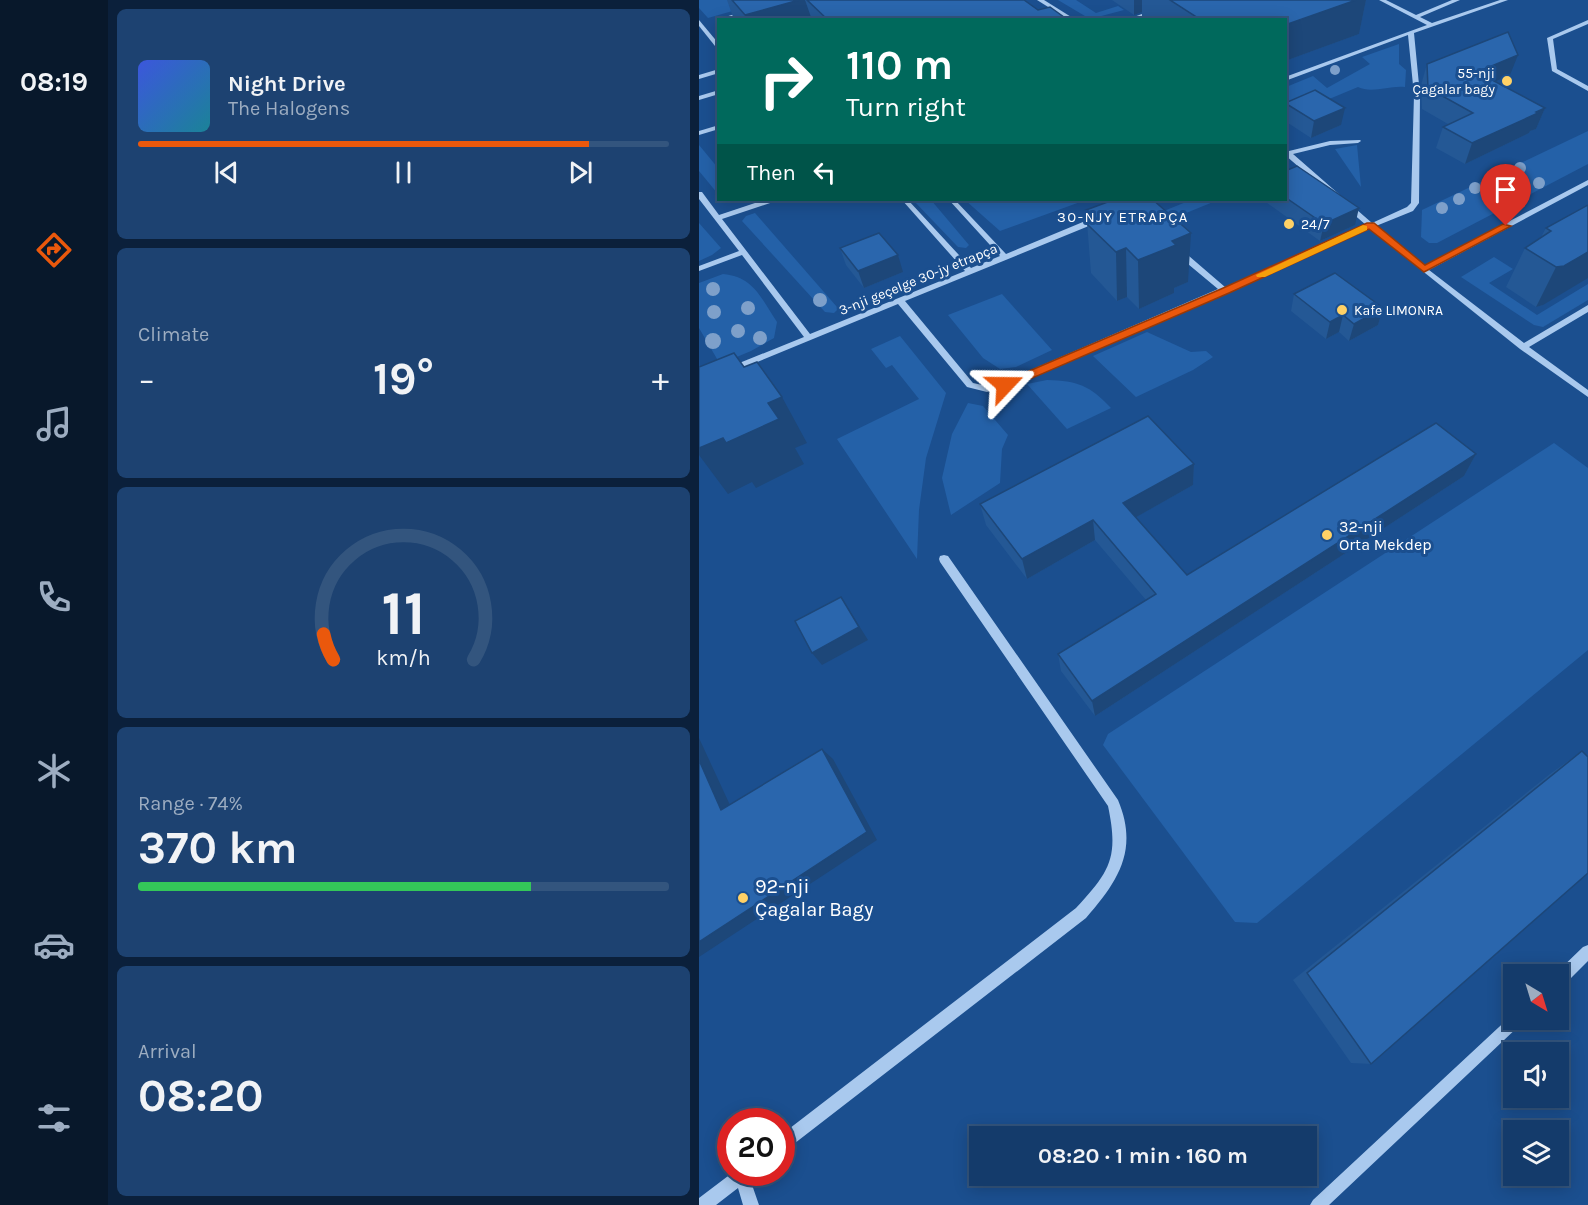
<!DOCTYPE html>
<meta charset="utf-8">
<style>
:root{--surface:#143b6b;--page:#1d4271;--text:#f1f3f6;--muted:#9dadc1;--line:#33557e;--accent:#ea580c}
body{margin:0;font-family:Karla,sans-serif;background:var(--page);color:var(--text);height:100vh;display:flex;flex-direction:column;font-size:22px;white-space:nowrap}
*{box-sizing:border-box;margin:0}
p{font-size:20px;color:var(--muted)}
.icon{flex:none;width:33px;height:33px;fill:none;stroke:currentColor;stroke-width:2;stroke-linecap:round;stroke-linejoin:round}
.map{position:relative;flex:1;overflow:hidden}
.panel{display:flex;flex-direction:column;gap:9px;padding:9px;background:#0b203b;width:591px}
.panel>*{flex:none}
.hud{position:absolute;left:18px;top:18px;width:570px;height:183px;border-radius:0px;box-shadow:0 3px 15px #0003,0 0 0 2px var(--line);background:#00695c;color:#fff;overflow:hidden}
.needle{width:39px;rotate:142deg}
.tools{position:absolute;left:804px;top:964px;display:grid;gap:12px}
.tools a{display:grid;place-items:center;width:66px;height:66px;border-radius:0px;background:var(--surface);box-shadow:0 3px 15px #0003,0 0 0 2px var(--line);font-size:30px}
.speed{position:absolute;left:18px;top:1108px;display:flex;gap:12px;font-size:30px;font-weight:700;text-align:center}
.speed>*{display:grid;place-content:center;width:78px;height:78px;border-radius:50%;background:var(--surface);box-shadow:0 3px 15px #0003,0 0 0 2px var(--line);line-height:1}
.speed .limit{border:9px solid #d22;background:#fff;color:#111}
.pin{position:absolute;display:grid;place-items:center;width:51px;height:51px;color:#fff;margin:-62px -26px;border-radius:50% 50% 50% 0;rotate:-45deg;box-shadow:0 0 6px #0007}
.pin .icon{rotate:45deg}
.me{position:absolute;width:66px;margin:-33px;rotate:67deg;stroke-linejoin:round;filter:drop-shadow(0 0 4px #0008)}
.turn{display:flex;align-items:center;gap:21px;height:126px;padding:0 30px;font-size:27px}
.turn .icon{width:78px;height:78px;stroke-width:2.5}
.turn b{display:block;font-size:42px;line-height:51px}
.then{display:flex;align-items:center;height:57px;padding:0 30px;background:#0003;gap:12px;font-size:22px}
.big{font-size:45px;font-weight:700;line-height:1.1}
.panel .tile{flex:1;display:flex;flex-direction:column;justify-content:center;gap:9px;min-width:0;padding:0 21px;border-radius:9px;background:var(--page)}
.panel .dial{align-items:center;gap:0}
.dial svg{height:156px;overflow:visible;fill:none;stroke:var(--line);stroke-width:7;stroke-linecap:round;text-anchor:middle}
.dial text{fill:var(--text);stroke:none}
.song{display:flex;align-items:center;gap:18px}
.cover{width:72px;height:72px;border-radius:9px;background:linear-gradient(135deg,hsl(230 70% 55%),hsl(190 70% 35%))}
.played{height:6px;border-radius:3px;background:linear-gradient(90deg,var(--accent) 85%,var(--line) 85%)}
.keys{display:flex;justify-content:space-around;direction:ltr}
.heat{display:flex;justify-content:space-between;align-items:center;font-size:33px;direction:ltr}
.charge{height:9px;border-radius:4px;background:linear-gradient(90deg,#34c759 74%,var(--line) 0)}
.trip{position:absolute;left:270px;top:1126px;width:348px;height:60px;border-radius:0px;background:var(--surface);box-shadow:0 3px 15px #0003,0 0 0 2px var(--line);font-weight:700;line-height:60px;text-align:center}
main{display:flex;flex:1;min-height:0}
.tabs{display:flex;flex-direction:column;width:108px;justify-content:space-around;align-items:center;background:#08182b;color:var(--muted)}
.tabs .icon{width:42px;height:42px}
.tabs .selected{color:var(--accent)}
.tabs b{font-size:27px;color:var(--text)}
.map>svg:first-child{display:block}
</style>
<main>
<nav class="tabs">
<b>08:19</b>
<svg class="icon selected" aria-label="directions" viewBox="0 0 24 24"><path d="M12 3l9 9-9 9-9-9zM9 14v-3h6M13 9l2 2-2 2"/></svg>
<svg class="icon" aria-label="music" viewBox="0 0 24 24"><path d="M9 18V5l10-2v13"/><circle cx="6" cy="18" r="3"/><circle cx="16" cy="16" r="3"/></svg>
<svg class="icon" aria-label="phone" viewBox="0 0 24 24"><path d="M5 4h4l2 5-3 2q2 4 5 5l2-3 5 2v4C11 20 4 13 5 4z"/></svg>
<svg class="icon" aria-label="climate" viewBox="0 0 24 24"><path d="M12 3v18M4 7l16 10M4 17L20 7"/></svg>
<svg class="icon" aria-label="car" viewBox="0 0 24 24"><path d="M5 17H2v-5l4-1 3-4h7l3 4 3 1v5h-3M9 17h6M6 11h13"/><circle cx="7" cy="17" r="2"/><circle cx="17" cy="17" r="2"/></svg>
<svg class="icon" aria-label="filters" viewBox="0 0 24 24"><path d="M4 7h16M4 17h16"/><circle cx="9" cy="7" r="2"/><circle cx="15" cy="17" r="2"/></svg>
</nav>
<section class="panel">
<div class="tile">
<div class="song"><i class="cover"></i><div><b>Night Drive</b><p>The Halogens</p></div></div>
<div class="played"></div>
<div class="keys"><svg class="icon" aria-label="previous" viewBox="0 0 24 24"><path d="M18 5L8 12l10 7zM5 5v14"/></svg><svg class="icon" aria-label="pause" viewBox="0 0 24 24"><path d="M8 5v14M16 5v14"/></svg><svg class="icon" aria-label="next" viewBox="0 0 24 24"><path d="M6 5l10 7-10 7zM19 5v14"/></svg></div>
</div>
<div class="tile"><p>Climate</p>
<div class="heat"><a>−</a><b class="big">19°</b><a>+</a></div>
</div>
<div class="tile dial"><svg viewBox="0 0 100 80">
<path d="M14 69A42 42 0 1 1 86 69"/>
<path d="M14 69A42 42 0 0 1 9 56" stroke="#ea580c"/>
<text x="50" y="56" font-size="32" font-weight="700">11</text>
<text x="50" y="72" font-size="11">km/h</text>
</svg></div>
<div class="tile"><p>Range · 74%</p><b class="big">370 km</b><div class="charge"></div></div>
<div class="tile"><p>Arrival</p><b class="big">08:20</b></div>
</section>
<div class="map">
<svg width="889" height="1205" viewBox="0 0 889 1205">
<rect width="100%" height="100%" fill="#1b4f8f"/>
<g fill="#2461a8">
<path d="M0,0H36L44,8L9,18L0,8Z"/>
<path d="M359,0H377L397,13L419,6L425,10L391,19Z"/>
<path d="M700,44V64L707,70L706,87C691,85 673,94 659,87L587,117V87L614,76L628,88L671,64L663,57Z"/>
<path d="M889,131V164L738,243H730L722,237L723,210Z"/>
<path d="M0,145L19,168V194L0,171Z"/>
<path d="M658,145L662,187L636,149Z"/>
<path d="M214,200H232L270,245L267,248L259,247Z"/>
<path d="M266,200H383L384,201L301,231Z"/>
<path d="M492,200H519L470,220L455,215Z"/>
<path d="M56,213L138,307V310L135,313L126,312L43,221L47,216Z"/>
<path d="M0,223L22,248L13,255L0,261Z"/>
<path d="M795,257L814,269L790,283L838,315L889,284V300L844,327L835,325L762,277Z"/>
<path d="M24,274C55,277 62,298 78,322L75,338L52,351L21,364L0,328V283Z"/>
<path d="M303,294L353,350L317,367L301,369L284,358L249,315Z"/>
<path d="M448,332L492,352L507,351L514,357L494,370L437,397L394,356Z"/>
<path d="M201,336L247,393L227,458L220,510L218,559L138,439L220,399L193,365L187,368L172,349Z"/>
<path d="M348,380C379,381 390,385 412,408L368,429L328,384Z"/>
<path d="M269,403L284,406L309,435L303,449L301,483L252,515L243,478L253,434Z"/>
<path d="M855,443L889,468V650L558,923L536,922L404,745L409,734Z"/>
</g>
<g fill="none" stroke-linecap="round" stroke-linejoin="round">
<g fill="#a9c9ee" fill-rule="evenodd">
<path d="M338,0H345L377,20H370Z"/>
<path d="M680,0H687L717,15L753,0H761L721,17L733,23L801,0H809L715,33L721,95L720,203L714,211L677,226L725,266L889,180V185L730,270L825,343L889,305V312L830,347L889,390V397L821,349L671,229L530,291L529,293H524L309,387L288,392L268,387L199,304L34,372L31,373L27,370L28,368L105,337L43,255L0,271V266L40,251L0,199V192H3L20,215L65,200H74V202L23,219L111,334L266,271L203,200H209L272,268L301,256L250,200H256L307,254L396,217H402V221L206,301L274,383L288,386L304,382L519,289L477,254V250H483L526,287L667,225L586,155V149L590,151L631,141L661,140L662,141L659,143L631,145L594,154L673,223L708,207L712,203L715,95L709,35L586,81V77L728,25Z"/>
<path d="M456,9L458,10V12L436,20H427Z"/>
<path d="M45,11L47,12V14L28,20H20V22L17,20Z"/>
<path d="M0,20L20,44V51L0,26Z"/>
<path d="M889,20V24L854,39L858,69L889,86V91L853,71L848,38Z"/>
<path d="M20,69V73L0,79V75Z"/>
<path d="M20,90V94L0,100V96Z"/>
<path d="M20,125V129L0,135V131Z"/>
<path d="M245,555L249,556L419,800C440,850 419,881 387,918L87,1150L82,1152V1135L377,908C411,871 420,858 409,806L241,562L240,559L241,556Z"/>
<path d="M889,945V961L865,985L860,987V975H855L884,947Z"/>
<path d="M814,1014V1020H823L821,1025L630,1205H611L614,1200Z"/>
<path d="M33,1173H54L51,1179L60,1205H44L39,1188L17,1205H0V1198Z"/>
</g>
</g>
<g fill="#7ea0ca">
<circle cx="636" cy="70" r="5"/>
<circle cx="821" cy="168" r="6"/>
<circle cx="795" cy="180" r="6"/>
<circle cx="840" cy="183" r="6"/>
<circle cx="776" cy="188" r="6"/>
<circle cx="816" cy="197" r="6"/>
<circle cx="760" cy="199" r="6"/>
<circle cx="743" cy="208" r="6"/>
<circle cx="14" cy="289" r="7"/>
<circle cx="121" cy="300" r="7"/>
<circle cx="49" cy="308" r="7"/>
<circle cx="15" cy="312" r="7"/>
<circle cx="39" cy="331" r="7"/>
<circle cx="61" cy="338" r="7"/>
<circle cx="14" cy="341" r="8"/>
</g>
<g fill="#245895">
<path d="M28,0H325L339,10L369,20H35Z"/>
<path d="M413,0H667L660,34L586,61V20H443V12L435,15Z"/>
<path d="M728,64L811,75L796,82L846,108L837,129L831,131L830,133L766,164L737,148L744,127L749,124L723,109L722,85Z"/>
<path d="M586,102L642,125L612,138L586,121Z"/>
<path d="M586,171L656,225L621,241L564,200H586Z"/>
<path d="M889,205L844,305L837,307L807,287L826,248L842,237L847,228Z"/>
<path d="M387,210L489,282L475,288V293L440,309L428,297L418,301L392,273Z"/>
<path d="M141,248L204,272L165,288L147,265Z"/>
<path d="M595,294L684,308L679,325L650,341L640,332L627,339L592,311Z"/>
<path d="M777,454L765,476L396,716L362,671L359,654L447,600L396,540L328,579L287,525L281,504L495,464L494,485L437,517L488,575Z"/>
<path d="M883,751L672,1064L652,1063L594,980L851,774Z"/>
</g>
<g fill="#1d4779">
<path d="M100,0H106L113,20H48L46,15Z"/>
<path d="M435,0H443V12L435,15Z"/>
<path d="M657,0H667L660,34L586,61V25Z"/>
<path d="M819,55L811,75L771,93L778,72Z"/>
<path d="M646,108L642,125L612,138L615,121Z"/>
<path d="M846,108L837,129L831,131L830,133L766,164L773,143Z"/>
<path d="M660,208L656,225L621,241L625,224Z"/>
<path d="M492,233L489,282L475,288V293L440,309L439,260L473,241Z"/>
<path d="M427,248L428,297L418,301L417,252Z"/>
<path d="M889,252V278L844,305L837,307L857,267Z"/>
<path d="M199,255L204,272L165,288L159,271Z"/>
<path d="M684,308L679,325L650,341L655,324Z"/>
<path d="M644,315L640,332L627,339L631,322Z"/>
<path d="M83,397L108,443L96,448L105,464L57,488L53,482L29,494L0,455V448L69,403Z"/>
<path d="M777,454L765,476L396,716L393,701Z"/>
<path d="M495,464L494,485L425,524L424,503Z"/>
<path d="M394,520L396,540L328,579L323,559Z"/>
<path d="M142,597L169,640L123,665L113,653Z"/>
<path d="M0,738L37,818L22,810L0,760Z"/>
<path d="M123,749L134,759L178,840L0,957V942Z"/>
</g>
<g fill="#2a66ad" stroke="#1d4779" stroke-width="1.5">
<path d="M33,0H100L46,15Z"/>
<path d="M108,0H325L339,10L351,7L369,20H129Z"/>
<path d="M471,0H657L586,25V20H502Z"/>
<path d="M809,32L819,55L778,72L846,108L837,112L839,113L773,143L744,127L774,113L729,88L728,64Z"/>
<path d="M616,90L646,108L615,121L586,103Z"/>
<path d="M598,166L660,208L625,224L586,197V171Z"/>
<path d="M414,200H454L492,233L473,241L477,245L439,260L427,248L417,252L388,224L398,220L387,210Z"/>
<path d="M889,205V252L865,266L857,267L826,248L852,231L847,228Z"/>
<path d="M180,233L199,255L159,271L141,248Z"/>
<path d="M636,273L684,308L655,324L644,315L631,322L595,294Z"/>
<path d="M35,353L45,367L58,362L83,397L69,403L80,419L27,443L24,438L0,448V367Z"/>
<path d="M449,416L495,464L424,503L488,575L737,423L777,454L393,701L359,654L457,594L394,520L323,559L281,504Z"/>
<path d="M142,597L160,627L113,653L96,621Z"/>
<path d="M123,749L168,832L0,942V760L22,810Z"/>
<path d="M883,751L889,757V873L672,1064L608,973Z"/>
</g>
<path fill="#ea580c" stroke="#983908" stroke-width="1.5" d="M668,223H675L726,265L804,224L812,226L725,272L670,229L530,293L310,388L306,389L300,385L302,383L522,289Z"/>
<path fill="#f59e0b" d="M664,225L668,226V230L566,277H558L557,275Z"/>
<g fill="#ffd166" stroke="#1b4f8f" stroke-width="2">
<circle cx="808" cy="81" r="6"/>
<circle cx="590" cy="224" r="6"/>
<circle cx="643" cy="310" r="6"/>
<circle cx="628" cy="535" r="6"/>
<circle cx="44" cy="898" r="6"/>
</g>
<g text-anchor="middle" stroke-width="6" stroke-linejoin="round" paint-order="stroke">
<g font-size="14" fill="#fff" stroke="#1b4f8f" text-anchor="start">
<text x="796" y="78" text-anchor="end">55-nji<tspan x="796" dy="16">Çagalar bagy</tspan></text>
<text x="602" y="229">24/7</text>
<text x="655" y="315">Kafe LIMONRA</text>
</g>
<g font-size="14" fill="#fff" stroke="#1b4f8f">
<text transform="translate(219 279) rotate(-22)" y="5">3-nji geçelge 30-jy etrapça</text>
</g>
<g font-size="15" letter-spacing="1.5" fill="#fff" stroke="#1b4f8f">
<text x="424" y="222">30-NJY ETRAPÇA</text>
</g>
<g font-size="16" fill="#fff" stroke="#1b4f8f" text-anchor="start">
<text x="640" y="532">32-nji<tspan x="640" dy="18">Orta Mekdep</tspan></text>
</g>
<g font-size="20" fill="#fff" stroke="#1b4f8f" text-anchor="start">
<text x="56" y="893">92-nji<tspan x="56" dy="23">Çagalar Bagy</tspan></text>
</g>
</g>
</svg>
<div class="tools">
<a><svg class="needle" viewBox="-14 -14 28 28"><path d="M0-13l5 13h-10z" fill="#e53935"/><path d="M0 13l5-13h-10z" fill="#9dadc1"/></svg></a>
<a><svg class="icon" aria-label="sound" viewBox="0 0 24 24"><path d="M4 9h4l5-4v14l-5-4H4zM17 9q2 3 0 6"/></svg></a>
<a><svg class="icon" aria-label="layers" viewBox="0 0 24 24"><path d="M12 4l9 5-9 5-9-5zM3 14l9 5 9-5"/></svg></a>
</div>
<div class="speed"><div class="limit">20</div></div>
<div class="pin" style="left:807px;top:226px;background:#d93025"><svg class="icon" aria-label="arrive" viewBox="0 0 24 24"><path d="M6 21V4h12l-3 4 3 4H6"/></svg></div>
<svg class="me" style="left:306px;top:385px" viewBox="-20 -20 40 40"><path d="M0-17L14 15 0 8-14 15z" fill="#ea580c" stroke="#fff" stroke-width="4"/></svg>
<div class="trip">08:20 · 1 min · 160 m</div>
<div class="hud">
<div class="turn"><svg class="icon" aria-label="right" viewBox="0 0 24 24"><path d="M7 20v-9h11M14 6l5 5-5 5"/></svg><div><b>110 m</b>Turn right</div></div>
<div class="then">Then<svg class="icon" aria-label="left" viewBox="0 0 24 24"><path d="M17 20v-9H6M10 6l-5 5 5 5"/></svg></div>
</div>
</div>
</main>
